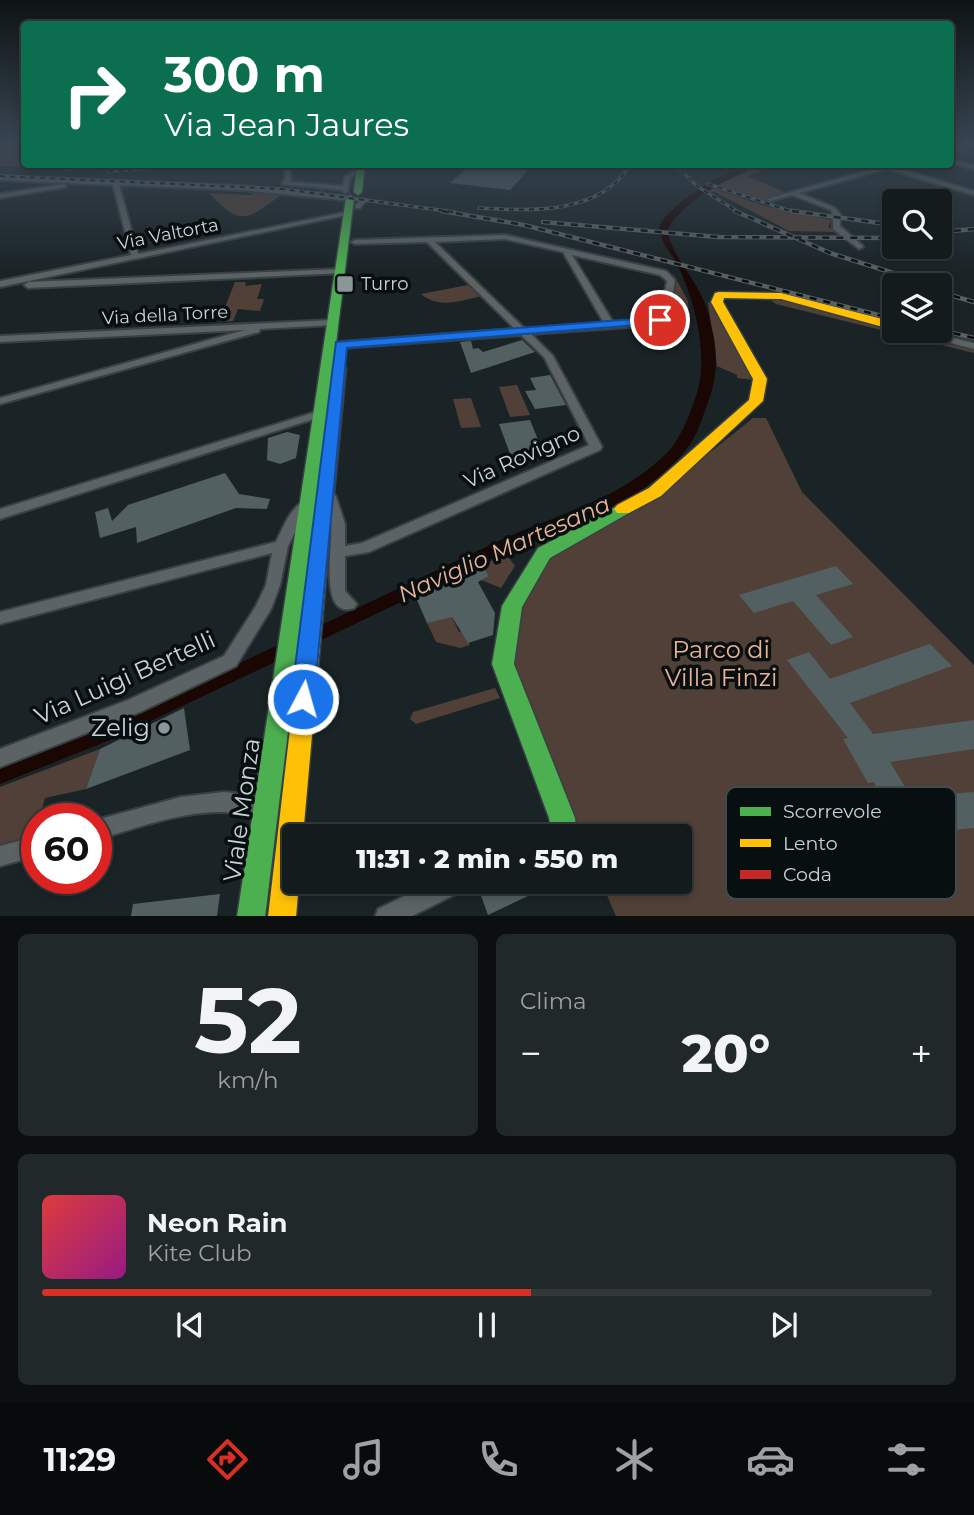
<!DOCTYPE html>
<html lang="it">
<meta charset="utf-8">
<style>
:root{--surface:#141b1c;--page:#212829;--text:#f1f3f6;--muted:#9da1a3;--line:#33393b;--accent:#d93025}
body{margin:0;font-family:Montserrat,sans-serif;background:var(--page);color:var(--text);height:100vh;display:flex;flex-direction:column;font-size:26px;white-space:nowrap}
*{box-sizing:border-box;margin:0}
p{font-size:23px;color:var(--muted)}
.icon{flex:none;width:38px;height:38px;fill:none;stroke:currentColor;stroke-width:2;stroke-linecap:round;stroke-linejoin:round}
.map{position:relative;height:916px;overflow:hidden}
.sheet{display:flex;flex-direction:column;gap:18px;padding:18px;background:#0b0f0f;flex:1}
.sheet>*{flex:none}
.banner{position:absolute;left:21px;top:21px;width:933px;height:147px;border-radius:7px;box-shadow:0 4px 10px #0003,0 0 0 2px var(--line);background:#0b6e4f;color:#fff;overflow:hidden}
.fabs{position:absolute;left:882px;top:189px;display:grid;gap:14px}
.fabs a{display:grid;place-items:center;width:70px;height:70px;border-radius:7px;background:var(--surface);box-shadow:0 4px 10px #0003,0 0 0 2px var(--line);font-size:35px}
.speed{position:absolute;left:21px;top:803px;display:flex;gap:14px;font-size:35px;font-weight:700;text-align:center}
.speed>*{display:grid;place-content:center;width:91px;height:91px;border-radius:50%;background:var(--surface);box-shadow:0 4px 10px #0003,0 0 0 2px var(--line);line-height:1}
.speed .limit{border:10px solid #d22;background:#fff;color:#111}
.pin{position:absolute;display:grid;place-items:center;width:60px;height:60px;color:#fff;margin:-30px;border:4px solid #fff;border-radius:50%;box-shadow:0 2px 7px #0007}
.me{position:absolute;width:77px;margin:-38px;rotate:6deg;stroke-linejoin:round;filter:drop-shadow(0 0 5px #0008)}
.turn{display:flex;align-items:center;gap:24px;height:147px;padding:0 28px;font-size:32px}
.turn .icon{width:91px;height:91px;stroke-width:2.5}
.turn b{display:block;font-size:49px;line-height:60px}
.big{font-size:52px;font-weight:800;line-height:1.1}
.sheet .tile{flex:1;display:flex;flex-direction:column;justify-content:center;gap:10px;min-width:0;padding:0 24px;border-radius:10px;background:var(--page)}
.sheet .dial{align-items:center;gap:0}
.dial b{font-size:91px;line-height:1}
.song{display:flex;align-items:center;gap:21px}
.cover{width:84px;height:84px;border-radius:10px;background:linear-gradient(135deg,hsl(0 70% 55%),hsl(310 70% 35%))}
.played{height:7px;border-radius:4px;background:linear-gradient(90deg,var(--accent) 55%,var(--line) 55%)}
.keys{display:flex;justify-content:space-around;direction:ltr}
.heat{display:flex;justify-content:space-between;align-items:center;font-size:38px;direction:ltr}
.sheet .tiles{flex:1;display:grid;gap:18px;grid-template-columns:1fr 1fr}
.tile:last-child{grid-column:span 2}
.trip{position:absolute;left:282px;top:824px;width:410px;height:70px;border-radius:7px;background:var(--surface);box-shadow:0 4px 10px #0003,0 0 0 2px var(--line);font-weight:800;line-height:70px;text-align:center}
.menu{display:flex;height:112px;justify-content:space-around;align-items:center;background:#080b0b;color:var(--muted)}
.menu .icon{width:49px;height:49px}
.menu .selected{color:var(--accent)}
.menu b{font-size:32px;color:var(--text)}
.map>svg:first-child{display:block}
</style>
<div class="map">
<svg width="974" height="917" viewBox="0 0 974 917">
<rect width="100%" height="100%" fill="#1a2426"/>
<g fill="#514037">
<path d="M0,145H24V164L118,165L115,168L0,166Z"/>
<path d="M779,165L748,176L786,193L764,201L718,185L759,166Z"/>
<path d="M713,188L765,206L831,220L828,227L837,232L789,231L715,192H709Z"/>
<path d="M257,191L284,193C246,220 242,228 209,193L250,195Z"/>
<path d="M673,273L688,301L690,322L668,324L676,280Z"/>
<path d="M235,282H246L245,286L262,284L257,299H264L260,311L238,309L233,321L219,322Z"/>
<path d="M468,285L482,296C459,301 439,309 421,294Z"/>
<path d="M767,297L894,327V331H907L974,348V353L776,304Z"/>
<path d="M708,302L713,303L755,380L737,378V375L717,366Z"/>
<path d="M517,385L530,415L510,417L499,387Z"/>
<path d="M471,398L481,427L461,428L453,399Z"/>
<path d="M753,418H766L802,492L974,665V916H616L601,882H679V836H581L511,677L514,615L555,550L697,463Z"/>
<path d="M523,547L510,559L515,566L501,588L481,580L489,576L482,565Z"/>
<path d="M450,613L459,632L463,631L470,645L460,648L436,642L427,623Z"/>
<path d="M495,688L500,698L416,724L410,719L413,712Z"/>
<path d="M100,749L86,789L45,798L40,817L31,819L28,839L0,847V787Z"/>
</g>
<path fill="#1a0603" d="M761,165C732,175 683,201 668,229C669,251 692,275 701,295C706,304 709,315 711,325C719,354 717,381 706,408C701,421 697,436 688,447C647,504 566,524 507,555L504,553L115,738L0,784V765C168,700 330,621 492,544C553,515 614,503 665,455C681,440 692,410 698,389C708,353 694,298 678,266C671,251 658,242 660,224C678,198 730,165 761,165Z"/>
<g fill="#536062">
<path d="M472,164H517L532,166L510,190L450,183Z"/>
<path d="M522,340L535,352L471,373L460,342L471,341L473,349L478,348L483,352Z"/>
<path d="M550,375L566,405L535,409L525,391L536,390L530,378Z"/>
<path d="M530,420L545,457L530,462H513L499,424Z"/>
<path d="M287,432L300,435L296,458L280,464L267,460L268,438Z"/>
<path d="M225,473L239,494L270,499L267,509L236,508L137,543L136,527L100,538L95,512L108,508L112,521L128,505Z"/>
<path d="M482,565L489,576L478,582L495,613L493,635L468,643L452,617L427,623L416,598Z"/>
<path d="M836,566L853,584L816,595L853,637L831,645L793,601L754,613L739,595Z"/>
<path d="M930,644L952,666L850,703L873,734L974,720V749L890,762L911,797L974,792V828L900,835L874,782L868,783L843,739L848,738L787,660L809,652L830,679Z"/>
<path d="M184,708L190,750L86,789L100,749Z"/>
<path d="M476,882H527L532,894L488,915Z"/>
<path d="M220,894L217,916H131L133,904Z"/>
</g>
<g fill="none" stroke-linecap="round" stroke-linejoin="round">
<path stroke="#343e40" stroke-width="6" stroke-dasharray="6 3.5" stroke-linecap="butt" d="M318,194L326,188"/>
<defs>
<g id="street">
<path d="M972,145H974V148L950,153V149Z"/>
<path d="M950,159L974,165V169L950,163Z"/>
<path d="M124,164H131L125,169L122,167Z"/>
<path d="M284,164H290L291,179L289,182L343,186L345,176L354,171L357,173L350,178L348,191L345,193L342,190L282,184L285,179Z"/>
<path d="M361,164H404L406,166L403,168H362L359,166Z"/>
<path d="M890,164H902L894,167L974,191V195L887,169L799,193L835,208L840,214V226L862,245L863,247L859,249L833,229V214L831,210L792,195L770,201L767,199Z"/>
<path d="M0,176L241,186L344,196L347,198L344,200L241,190L119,185L138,254L342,213L346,215L0,287V281L131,255L113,185L0,180Z"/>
<path d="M64,184L66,185V187L0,198V194Z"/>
<path d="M361,199L366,200L360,208H356L355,207Z"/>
<path d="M505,235L666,271L675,280L669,317L656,325L531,334L553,356L602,447L600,450L369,552L345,556V591L357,604L354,608C317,621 334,541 331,524C330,515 325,506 322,497L324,494H334L336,497L345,524V546L362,543L589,445L544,357L521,335L341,348L336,345L341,342L515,329L427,242L355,244L351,242L355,240ZM505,239L563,252L604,323L525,329L435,242ZM572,255L660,275L667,281L660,316L654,319L613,322Z"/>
<path d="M340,269L344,271L343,273L28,288L24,285L28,282Z"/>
<path d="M331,320L334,321V325L260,329L259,332L0,404V398L245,330L0,342V336Z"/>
<path d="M909,331H924L974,343V349L911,333Z"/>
<path d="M319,411L323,412L325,414L323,416L0,519V509Z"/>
<path d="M306,500L311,502L313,505L303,517L288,546L280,585L271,609L236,666L140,712L0,767V749L128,700L224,656L256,606L266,585L272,553L0,624V612L276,542C283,528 291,506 306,500Z"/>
<path d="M224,792L245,794L272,803L275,810L272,817C260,822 239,812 224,812C181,811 137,828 96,840V820L181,797Z"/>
<path d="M37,836V856L0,866V846Z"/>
<path d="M433,882H467L464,890L410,917H375L378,909Z"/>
</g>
<g id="fast">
<path d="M357,164H365L362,192L358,195L354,192Z"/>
<path d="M350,195L354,198L265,917H237L346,198Z"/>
<path d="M623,503L629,505L632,509L629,513L550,558L522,607L514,664L575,818L576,828L572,836H541L550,823L549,818L492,664L502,606L538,548Z"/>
</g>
<g id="slow">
<path d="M719,292L781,293L894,322V330L781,299L724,298L723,302L767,379L763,401L661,496L629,513H617L614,509L617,505L649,488L749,400L753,379L711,302L715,293Z"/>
<path d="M318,560L325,562L327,567L303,836H294V882H299L296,917H268L309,567L311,562Z"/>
</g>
<path id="jam" d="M339,364L346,368L327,567L325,572L318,574L311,572L309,567L332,368Z"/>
</defs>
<use href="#street" stroke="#384043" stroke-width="4"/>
<use href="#fast" stroke="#384043" stroke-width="3"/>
<use href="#slow" stroke="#384043" stroke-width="3"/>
<use href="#jam" stroke="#384043" stroke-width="3"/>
<use href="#street" fill="#5b6364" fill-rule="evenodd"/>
<use href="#fast" fill="#4caf50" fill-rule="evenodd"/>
<use href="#slow" fill="#ffc107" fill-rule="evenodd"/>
<use href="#jam" fill="#c62828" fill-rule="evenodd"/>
<defs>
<g id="rail-far1">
<path d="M674,164L697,186L738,212"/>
<path d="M63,169L119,168"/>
<path d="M108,171L237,164"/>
<path d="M0,176L282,189L454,212"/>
<path d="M708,184L787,210L804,212"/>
<path d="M479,208C532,211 600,215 631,164"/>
</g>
<g id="rail">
<path d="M442,211L524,225L894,319"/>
<path d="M735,211L830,253L931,285"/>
<path d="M792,211L894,225"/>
<path d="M543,222L718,237L894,238"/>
<path d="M940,232L974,229"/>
<path d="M940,292L974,302"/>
<path d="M940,330L974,338"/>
</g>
</defs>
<use href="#rail-far1" stroke="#596062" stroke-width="3.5"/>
<use href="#rail" stroke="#596062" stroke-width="4.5"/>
<use href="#rail-far1" stroke="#070f11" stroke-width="2" stroke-dasharray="5" stroke-linecap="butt"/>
<use href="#rail" stroke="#070f11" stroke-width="2.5" stroke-dasharray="7" stroke-linecap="butt"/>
</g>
<linearGradient id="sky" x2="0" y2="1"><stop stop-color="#0e1415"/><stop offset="0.53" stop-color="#384552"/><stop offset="1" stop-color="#384552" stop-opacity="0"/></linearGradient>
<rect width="974" height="273" fill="url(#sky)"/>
<path fill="#1a73e8" stroke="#114b97" stroke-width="2" d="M660,317L664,318V323L347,348L314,699L311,706L303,709L295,706L291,699L336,342Z"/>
<g fill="#8b9698" stroke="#070f11" stroke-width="2.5">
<rect x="336" y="275" width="18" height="18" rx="3.5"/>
<circle cx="164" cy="728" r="7"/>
</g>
<g text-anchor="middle" stroke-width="7" stroke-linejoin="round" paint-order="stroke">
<g font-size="18" fill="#c8d3d6" stroke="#070f11">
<text transform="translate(168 234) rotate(-11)" y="6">Via Valtorta</text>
<text transform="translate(165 315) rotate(-3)" y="6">Via della Torre</text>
</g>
<g font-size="18" fill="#c8d3d6" stroke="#070f11" text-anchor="start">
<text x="361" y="290">Turro</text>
</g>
<g font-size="21" fill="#c8d3d6" stroke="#070f11">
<text transform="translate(522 457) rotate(-24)" y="7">Via Rovigno</text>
</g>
<g font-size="23" font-style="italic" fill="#efb397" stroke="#070f11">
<text transform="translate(504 549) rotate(-24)" y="8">Naviglio Martesana</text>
</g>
<g font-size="24" fill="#ecb094" stroke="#070f11">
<text x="721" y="658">Parco di<tspan x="721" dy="28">Villa Finzi</tspan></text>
</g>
<g font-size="24" fill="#c8d3d6" stroke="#070f11">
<text transform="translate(125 678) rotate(-24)" y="8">Via Luigi Bertelli</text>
<text transform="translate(242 810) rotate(-82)" y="8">Viale Monza</text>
</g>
<g font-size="24" fill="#c8d3d6" stroke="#070f11" text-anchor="end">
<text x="150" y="736">Zelig</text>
</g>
</g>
<rect x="726" y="787" width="230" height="112" rx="10" fill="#070f11" stroke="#414a4c" stroke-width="2"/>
<rect x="740" y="807" width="31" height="9" fill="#4caf50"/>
<rect x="740" y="839" width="31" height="8" fill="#ffc107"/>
<rect x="740" y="870" width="31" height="9" fill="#c62828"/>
<g font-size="19" fill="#c8d3d6">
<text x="783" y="818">Scorrevole</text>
<text x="783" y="850">Lento</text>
<text x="783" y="881">Coda</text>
</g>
</svg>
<div class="fabs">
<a><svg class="icon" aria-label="search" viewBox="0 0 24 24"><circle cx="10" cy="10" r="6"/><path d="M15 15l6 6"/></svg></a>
<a><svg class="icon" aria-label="layers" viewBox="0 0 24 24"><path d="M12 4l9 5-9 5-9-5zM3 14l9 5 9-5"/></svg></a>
</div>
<div class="speed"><div class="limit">60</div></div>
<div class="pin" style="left:660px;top:320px;background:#d93025"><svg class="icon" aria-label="arrive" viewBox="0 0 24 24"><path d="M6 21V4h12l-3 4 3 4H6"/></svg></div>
<svg class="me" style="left:303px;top:699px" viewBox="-20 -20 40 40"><circle r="17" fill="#1a73e8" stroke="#fff" stroke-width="3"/><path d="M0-11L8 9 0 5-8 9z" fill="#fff"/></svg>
<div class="trip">11:31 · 2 min · 550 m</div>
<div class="banner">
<div class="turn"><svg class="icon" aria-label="right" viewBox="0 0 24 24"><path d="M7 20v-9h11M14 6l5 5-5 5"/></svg><div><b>300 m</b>Via Jean Jaures</div></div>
</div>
</div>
<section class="sheet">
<div class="tiles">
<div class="tile dial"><b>52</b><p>km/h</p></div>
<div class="tile"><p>Clima</p>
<div class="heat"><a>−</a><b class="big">20°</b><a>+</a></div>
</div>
<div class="tile">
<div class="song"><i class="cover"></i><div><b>Neon Rain</b><p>Kite Club</p></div></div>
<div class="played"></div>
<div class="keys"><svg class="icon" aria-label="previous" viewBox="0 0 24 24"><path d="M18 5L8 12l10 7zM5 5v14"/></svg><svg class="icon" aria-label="pause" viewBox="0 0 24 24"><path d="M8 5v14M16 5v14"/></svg><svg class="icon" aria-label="next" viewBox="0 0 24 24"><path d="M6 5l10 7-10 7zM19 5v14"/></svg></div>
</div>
</div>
</section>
<nav class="menu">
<b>11:29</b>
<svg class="icon selected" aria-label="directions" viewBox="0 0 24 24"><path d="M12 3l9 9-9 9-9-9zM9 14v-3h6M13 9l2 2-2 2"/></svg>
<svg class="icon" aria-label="music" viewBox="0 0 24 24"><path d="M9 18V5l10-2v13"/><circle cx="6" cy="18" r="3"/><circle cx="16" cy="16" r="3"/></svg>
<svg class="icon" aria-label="phone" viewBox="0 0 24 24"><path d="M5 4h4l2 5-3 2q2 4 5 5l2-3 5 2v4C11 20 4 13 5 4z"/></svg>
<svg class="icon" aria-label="climate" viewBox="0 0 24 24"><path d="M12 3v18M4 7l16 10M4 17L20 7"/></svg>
<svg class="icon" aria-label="car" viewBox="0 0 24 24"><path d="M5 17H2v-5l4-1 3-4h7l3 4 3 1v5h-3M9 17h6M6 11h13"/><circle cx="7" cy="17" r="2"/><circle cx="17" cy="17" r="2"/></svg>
<svg class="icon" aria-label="filters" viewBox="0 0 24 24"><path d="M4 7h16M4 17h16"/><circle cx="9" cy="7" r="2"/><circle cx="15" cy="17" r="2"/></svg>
</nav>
